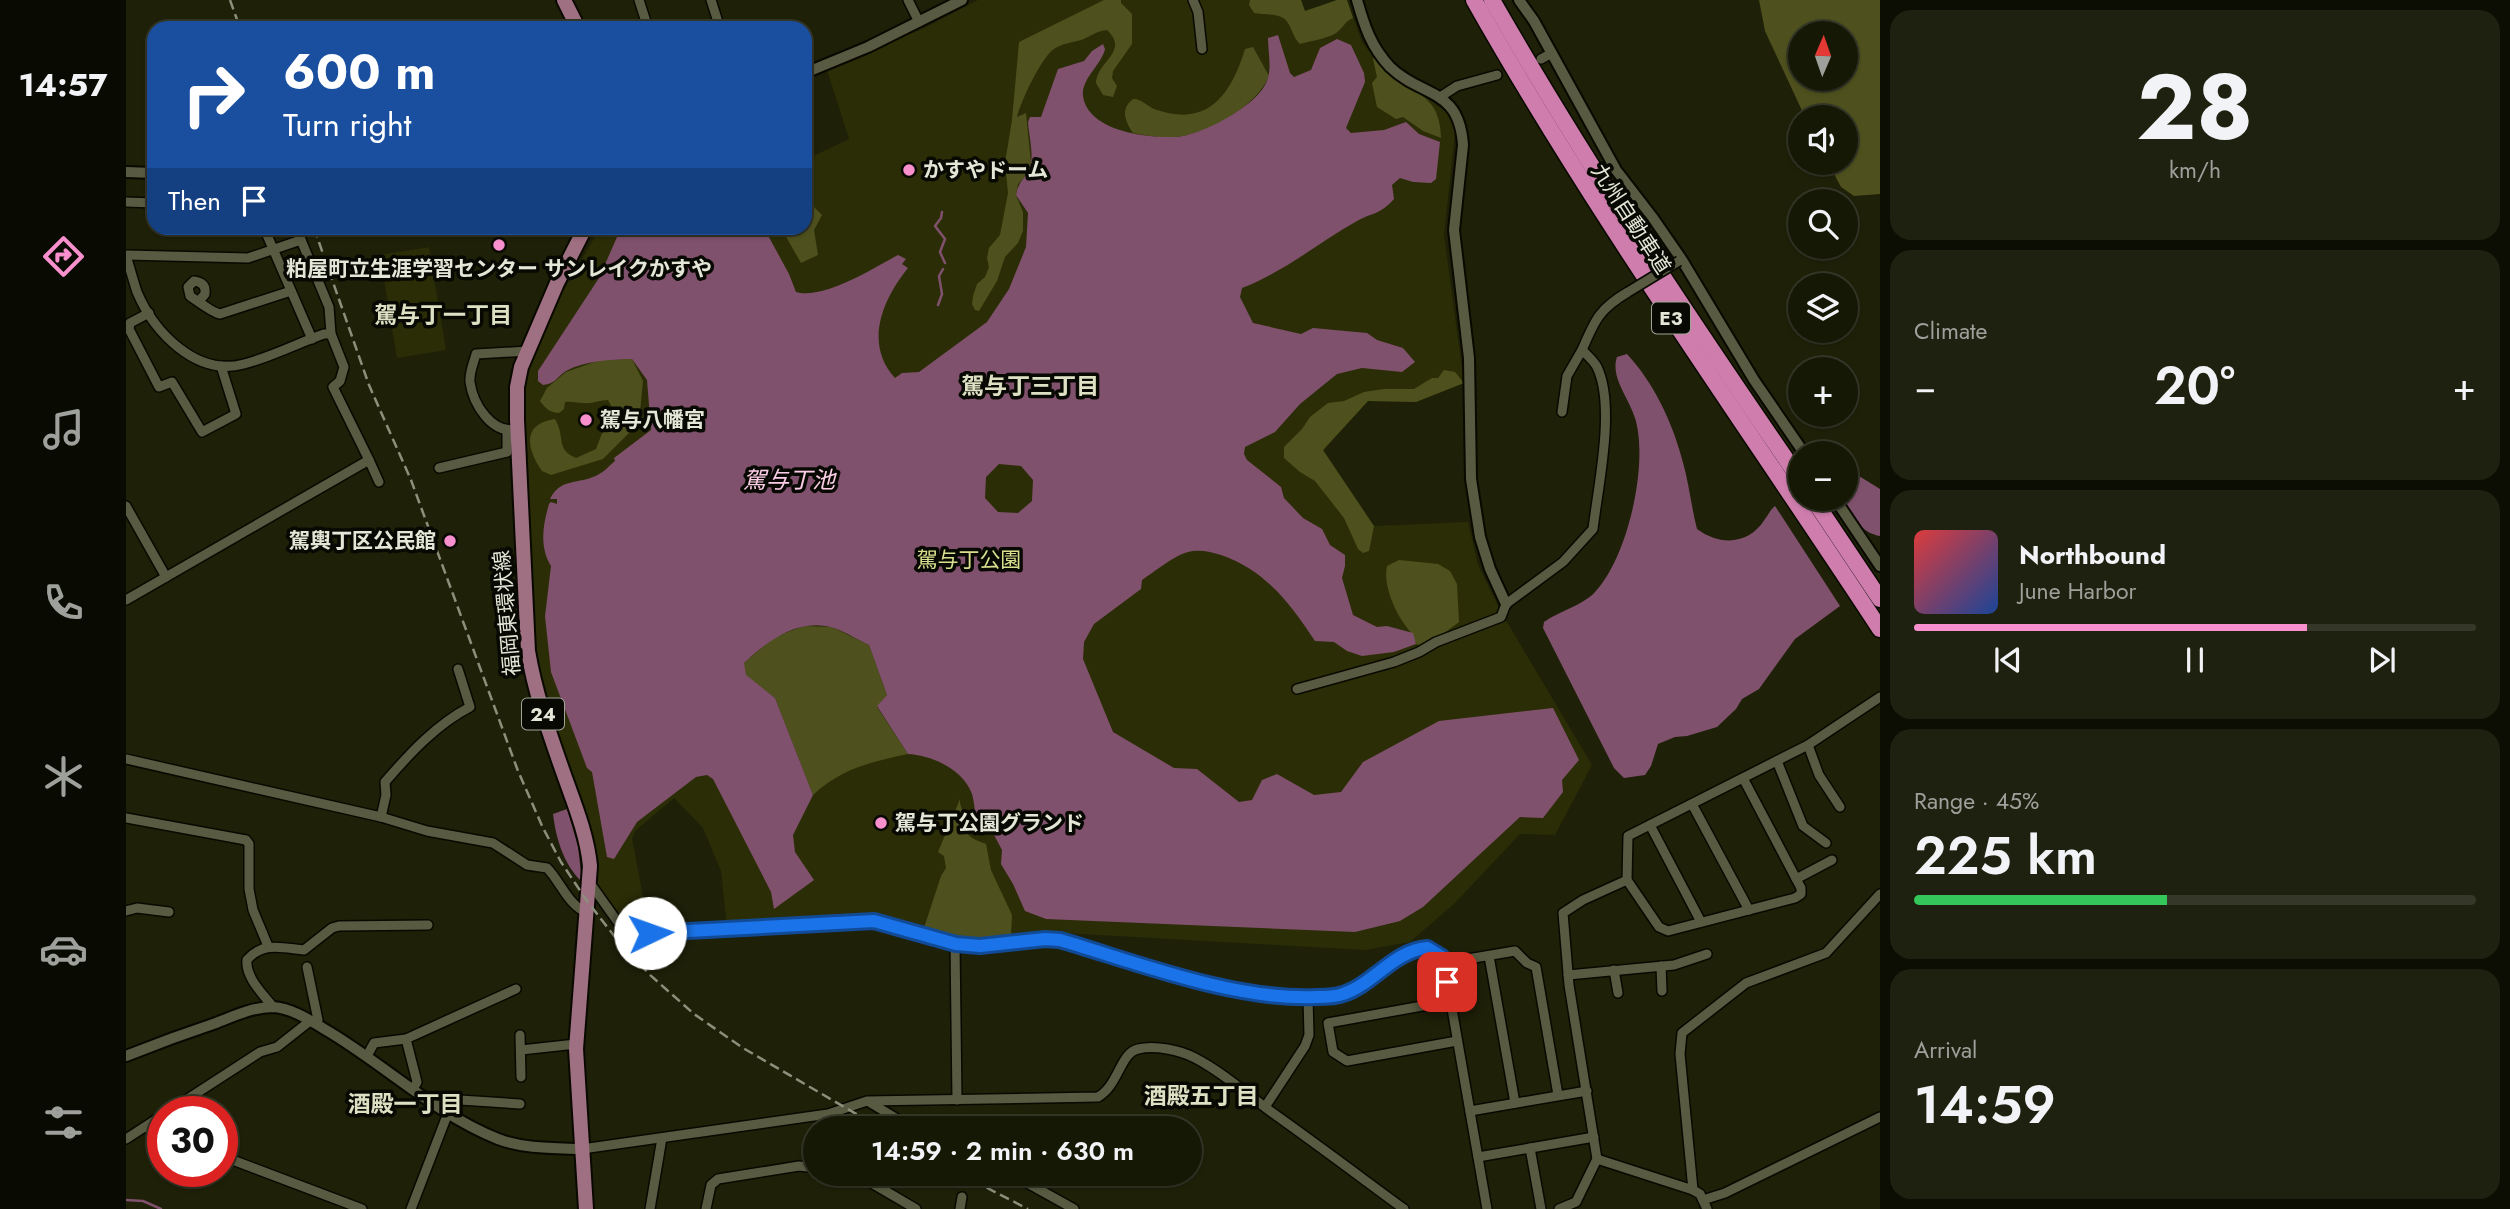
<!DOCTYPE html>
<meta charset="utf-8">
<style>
:root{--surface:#161806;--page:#1f2110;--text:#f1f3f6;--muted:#9ea09b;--line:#353728;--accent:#f790cd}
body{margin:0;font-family:Jost,"Noto Sans JP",sans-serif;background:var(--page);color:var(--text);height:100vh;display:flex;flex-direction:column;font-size:26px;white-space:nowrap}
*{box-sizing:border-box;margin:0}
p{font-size:23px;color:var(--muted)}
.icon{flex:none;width:38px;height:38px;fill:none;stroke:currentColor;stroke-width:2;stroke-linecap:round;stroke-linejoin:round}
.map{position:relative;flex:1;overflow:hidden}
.panel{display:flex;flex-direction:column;gap:10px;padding:10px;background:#0c0d03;width:630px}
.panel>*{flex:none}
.banner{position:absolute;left:21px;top:21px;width:665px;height:214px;border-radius:21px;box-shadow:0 2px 5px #0004,0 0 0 2px var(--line);background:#1a4fa0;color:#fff;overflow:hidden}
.needle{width:46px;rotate:2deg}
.tools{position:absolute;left:1662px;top:21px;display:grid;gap:14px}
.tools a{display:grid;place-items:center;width:70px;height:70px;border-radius:50%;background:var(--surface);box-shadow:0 2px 5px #0004,0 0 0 2px var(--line);font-size:35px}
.speed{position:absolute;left:21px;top:1096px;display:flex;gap:14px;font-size:35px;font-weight:700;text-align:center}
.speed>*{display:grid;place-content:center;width:91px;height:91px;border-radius:50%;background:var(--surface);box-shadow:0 2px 5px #0004,0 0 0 2px var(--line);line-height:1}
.speed .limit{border:10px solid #d22;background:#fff;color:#111}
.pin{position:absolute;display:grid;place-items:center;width:60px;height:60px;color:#fff;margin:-30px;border-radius:14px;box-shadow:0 4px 10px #0006}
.me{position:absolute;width:77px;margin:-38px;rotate:87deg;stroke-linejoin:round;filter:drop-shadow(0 0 5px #0008)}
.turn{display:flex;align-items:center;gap:24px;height:147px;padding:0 21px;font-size:32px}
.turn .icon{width:91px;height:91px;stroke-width:2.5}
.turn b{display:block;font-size:49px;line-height:60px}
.then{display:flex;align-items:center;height:66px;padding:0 21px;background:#0003;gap:14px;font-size:26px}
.big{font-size:52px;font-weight:600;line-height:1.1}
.panel .widget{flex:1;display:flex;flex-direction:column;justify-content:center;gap:10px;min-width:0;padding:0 24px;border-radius:21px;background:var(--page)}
.panel .dial{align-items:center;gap:0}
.dial b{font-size:91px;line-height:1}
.song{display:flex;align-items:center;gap:21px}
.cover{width:84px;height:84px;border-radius:10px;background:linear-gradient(135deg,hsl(0 70% 55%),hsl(220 70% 35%))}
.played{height:7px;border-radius:4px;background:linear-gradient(90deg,var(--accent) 70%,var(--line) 70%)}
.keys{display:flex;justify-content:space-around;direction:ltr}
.heat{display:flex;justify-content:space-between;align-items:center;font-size:38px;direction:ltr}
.charge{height:10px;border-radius:5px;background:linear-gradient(90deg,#34c759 45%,var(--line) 0)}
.trip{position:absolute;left:677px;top:1116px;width:399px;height:70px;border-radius:35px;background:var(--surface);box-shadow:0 2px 5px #0004,0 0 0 2px var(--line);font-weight:600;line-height:70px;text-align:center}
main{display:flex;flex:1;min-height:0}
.menu{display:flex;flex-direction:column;width:126px;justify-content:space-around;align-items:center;background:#090a02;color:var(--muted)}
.menu .icon{width:49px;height:49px}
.menu .selected{color:var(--accent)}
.menu b{font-size:32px;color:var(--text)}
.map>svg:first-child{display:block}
</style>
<main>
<nav class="menu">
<b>14:57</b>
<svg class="icon selected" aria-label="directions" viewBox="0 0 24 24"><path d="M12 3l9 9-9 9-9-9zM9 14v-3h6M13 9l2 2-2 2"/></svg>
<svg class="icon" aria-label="music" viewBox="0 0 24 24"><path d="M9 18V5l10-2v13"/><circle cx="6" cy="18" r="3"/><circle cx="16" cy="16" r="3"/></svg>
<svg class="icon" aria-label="phone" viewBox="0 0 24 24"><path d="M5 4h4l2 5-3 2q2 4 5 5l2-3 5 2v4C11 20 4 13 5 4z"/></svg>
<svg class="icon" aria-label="climate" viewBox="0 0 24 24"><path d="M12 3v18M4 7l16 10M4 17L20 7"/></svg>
<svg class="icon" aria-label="car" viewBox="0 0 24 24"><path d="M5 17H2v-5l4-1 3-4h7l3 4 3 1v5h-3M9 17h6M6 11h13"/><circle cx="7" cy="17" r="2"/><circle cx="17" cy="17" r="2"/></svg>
<svg class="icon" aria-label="filters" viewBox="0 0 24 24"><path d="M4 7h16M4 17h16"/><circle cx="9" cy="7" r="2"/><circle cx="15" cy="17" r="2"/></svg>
</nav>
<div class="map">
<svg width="1754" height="1209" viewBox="0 0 1754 1209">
<rect width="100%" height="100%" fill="#1e2008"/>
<g fill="#2b2d06">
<path d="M852,0H1175L1179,11L1211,0H1221L1236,42L1263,74L1298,95L1325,116L1329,133L1318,235L1338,383L1290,402L1242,401L1197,451L1248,526L1342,522L1352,565L1375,612L1466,765L1429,835L1394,834L1330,902L1284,942L1239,950L920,932L829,940L749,918L601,928L595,871L577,828L548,798L510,830L506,838L523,929L501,924L468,880L415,691L404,604L394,421L400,371L413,333L474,228H679V160L723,139L701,70L800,27Z"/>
<path d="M303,247L320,350L271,358L254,255Z"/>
</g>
<g fill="#4e511d" fill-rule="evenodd">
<path d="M978,0H995V3L1006,14V44L987,71L986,78L991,86L987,97L977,95L970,83C971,61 1004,52 981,30C970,31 964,37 955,40C945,43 937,43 928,49C915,58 895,101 891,117L900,113L905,163L898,178L892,184L890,195L897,212V231L892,243L879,257L871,281L853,311L849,310L846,304L847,296L851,284L859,277L863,267L861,258L863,248L874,235L882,193L879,163L886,120L893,42Z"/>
<path d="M1124,0H1175L1179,11L1211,0H1221L1227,18C1217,22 1215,33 1204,36C1194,40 1184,41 1174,44C1167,37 1167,31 1162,23C1157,13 1139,15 1128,13L1123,5Z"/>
<path d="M1633,0H1754V194L1728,196L1715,187L1702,163H1720V117H1679L1639,31ZM1720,33V79H1675V33Z"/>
<path d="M1127,47L1143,76C1131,106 1082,134 1050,137C1036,139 1020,135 1007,133C999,121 994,109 1007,99C1017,99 1021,107 1031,110C1082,127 1105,95 1119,49Z"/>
<path d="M1249,57C1254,62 1258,70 1264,74C1290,95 1314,95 1315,138L1297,131L1277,117L1270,119L1251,107L1246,83L1251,77L1247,59Z"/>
<path d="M679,164L688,207L696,215L688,230L692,255L675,263L655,228H679Z"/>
<path d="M506,359L517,381L513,423L477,459L425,475L416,471C401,449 395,424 429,419C440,438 429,449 450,458L470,449L486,407L482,400C474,400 466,404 458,403C451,403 447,401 439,402L438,409L433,413C424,413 419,408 414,401L421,388L440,372L474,360Z"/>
<path d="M1318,370L1329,372L1338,383L1290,402L1242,401L1197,450L1248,526L1243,551L1237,553L1232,549L1218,518L1189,481L1174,472L1158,458V447L1176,429L1184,417L1202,403L1218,401L1238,392L1258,389H1288L1306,378H1312Z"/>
<path d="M1273,560L1312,564L1324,571L1331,584L1333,622L1313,637L1296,646L1290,644C1287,634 1284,632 1279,625C1268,610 1257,584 1261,566Z"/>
<path d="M678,626L706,627L743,645L761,695L751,707L782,754C745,762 716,768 687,795L649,698L618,675V663L648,637Z"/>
<path d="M834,799C834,807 836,808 838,815C841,836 839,836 860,844L865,870L886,915L885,935L829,940L797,931L815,876L820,868L818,856L812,852Z"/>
</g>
<g fill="#80516d" fill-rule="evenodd">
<path d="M1152,35L1164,73L1168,77L1185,70L1194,48L1211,39L1225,45L1238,73L1239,82L1220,128L1225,133L1258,130L1280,122L1293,134L1314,142L1310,179L1305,183L1287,182L1274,178L1266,185L1268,199C1252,216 1249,211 1231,221C1192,243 1158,272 1116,288L1114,297L1127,323L1175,334L1187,328L1241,333L1251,340L1277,348L1289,362L1276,372L1236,368L1211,374L1174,404L1149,432L1119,447L1118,454L1121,460L1155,487L1158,498L1177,518L1196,529L1204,545L1219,555V566L1216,578L1227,615L1251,627L1261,626L1287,633L1290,644L1268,652L1236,656L1221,651L1208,642L1189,641C1164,603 1139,570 1095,555C1085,552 1073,549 1062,552C1049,555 1028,572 1016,580L1015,589L968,624L958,642L957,659L987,732L1048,768L1071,769L1113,802L1126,800L1136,780L1151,774L1188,795L1215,792L1237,762L1313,721L1427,708L1453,760L1436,780L1437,792L1417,818L1394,817L1297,907L1274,921L1229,932L920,919L899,911L887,884L875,864L876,850L867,833L851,827C849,817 849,804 846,794C837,769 805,755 782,754L751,706L761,695L743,645C732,640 720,632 708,628C672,617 642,641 618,663L620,675L649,698L687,795L667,835L669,852L688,880L648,909L645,892L587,779L581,775L570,777L511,822L488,859L481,857L466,772L461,768L425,672L419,616L425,566C413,547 417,524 423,504L425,502L431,504V499H424C434,479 449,484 467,477C476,474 482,467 489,461L488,458L525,430L521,380L506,359C484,360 460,360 440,371C431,377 429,384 417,385L412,381V371L473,278L495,228H638L663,274L670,292C697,300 748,268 772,255L780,259L776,264L782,268C756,300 738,344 769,378L776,373L793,372L861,322L883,289L900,247L902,213L890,195C893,179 902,177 905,164C907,151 903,135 902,122L904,117H915L932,69L958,61L966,51L977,44L979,49C976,64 955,79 957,96C962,131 1020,138 1048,137C1073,137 1128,107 1139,85C1147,72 1142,53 1142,38ZM873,464L895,466L907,480L906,501L892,513L872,512L859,498L860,477Z"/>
<path d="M1501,354C1527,382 1546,421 1556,459C1563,482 1565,506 1571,529C1594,546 1623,545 1639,519C1643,514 1644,510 1649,506L1714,606L1669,639L1633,689L1616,699L1610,709L1591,727L1561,736L1549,737L1532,744L1525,766L1519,775L1498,778L1488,768L1417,628L1418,622C1432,612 1459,604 1469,592C1502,557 1523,463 1509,418C1503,398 1484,377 1491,357Z"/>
<path d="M1720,468L1754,489V536C1734,533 1726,514 1715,499H1720Z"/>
<path d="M441,809L452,846L456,882C437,864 430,838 427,814Z"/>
</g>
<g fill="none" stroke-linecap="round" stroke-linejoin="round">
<g stroke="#80516d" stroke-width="2.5">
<path d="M816,212L815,218L809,226L819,239L814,252L819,263"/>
<path d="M812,305L816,294L813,276L817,269"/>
<path d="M0,1200L17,1201L35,1209"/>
</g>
<defs>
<g id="minor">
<path d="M513,0L522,28"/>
<path d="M585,0L593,25"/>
<path d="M782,0L793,22"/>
<path d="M1067,0L1072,12L1076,49"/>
<path d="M1415,59L1426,53"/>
<path d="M1314,97L1331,86L1371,75"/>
<path d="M0,202L28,203"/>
<path d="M138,228L186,339"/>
<path d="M0,255L122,258L175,240"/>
<path d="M0,256C4,268 7,280 11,292C28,332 70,377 118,364C145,357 172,343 198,334H205"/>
<path d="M74,300L79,294C80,286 76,282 68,281L62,287L64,296C70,300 87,313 94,314L165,291"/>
<path d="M23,313L4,323L3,329L33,387L46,382L76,432L110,414L95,366"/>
<path d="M1436,412L1441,376L1456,350"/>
<path d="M391,429C366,435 347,404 344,382C343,373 348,362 350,354L402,351"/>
<path d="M243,460L253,482"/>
<path d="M313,468L381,452V431"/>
<path d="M0,506L40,577"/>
<path d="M0,600L243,460L207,387L214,381L218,367L205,334L203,307L170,228"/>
<path d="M1171,689L1268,662L1293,652L1310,642L1375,617L1380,604L1437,562L1467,529C1472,486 1490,406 1471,367C1468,361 1461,355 1456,350C1469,320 1473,309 1502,292"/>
<path d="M1682,745L1693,775L1714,807"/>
<path d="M0,759L255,817L301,831L367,843L401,865L421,868C434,881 443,906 460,912"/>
<path d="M1651,761L1677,826L1700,843"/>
<path d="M1566,804L1623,910"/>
<path d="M255,817L260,795L259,782C284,753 311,724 344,707L332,669"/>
<path d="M0,818L120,840L123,844V889L127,910L142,946"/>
<path d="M1524,825L1575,922"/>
<path d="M1670,879L1706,860"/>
<path d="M1501,880L1533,927L1542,931L1669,898L1675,894V888L1617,778"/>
<path d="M464,883L491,921L506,933L748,921L829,944L854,945L919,939L934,941C1014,962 1108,1001 1191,997C1199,997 1209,997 1217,994C1246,985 1269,950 1301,948L1316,957L1318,963L1361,1209"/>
<path d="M0,911L11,908L43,912"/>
<path d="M829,944L831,1100"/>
<path d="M1363,956L1389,1103"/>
<path d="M1318,963L1389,951L1401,963L1410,967L1432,1095"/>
<path d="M1535,966L1536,991"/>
<path d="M181,967L192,1020L190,1024"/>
<path d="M1488,970L1492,993"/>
<path d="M1442,975L1548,965L1581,954"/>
<path d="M1324,1001L1202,1023L1207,1052L1221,1061L1331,1041"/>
<path d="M147,1007C137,994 119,977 121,960C137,941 157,948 178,950L206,928L213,926L302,925"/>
<path d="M394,1035L395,1077"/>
<path d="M280,1039L291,1082L287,1089"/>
<path d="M395,1050L450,1044"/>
<path d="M241,1056L248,1043L280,1039L390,989"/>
<path d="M743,1102L788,1129"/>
<path d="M314,1107L319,1099L394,1104"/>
<path d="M1139,1107L1179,1046L1183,1035L1182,998"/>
<path d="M43,1111L134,1052L151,1047L184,1021"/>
<path d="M1344,1111L1461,1091"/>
<path d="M19,1127L37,1134"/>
<path d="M0,1139L37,1115"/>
<path d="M1404,1148L1415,1209"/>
<path d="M456,1149L702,1114L741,1101L972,1097C993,1085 994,1053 1012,1049C1029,1045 1054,1050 1069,1058C1096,1072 1120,1093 1144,1111C1189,1143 1233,1176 1278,1209"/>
<path d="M96,1156L236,1209"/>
<path d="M1352,1157L1468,1137"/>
<path d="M1471,1159L1567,1190L1574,1194L1581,1209"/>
<path d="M684,1167L690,1134"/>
<path d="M722,1174L744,1182L790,1209"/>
<path d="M881,1174L896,1180L948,1209"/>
<path d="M1567,1190L1554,1054L1556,1033L1620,983L1700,953L1754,894"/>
<path d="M1577,1200L1599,1193L1754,1117"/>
<path d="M285,1209L322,1113"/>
<path d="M524,1209L536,1138"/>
<path d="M580,1209L585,1185L592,1179L673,1166L690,1168"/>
<path d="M834,1209L836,1197"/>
<path d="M1433,1209L1450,1202L1471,1159L1443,985L1437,913L1457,900L1501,880L1502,836L1682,745L1754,697"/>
</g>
<g id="tertiary">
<path d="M1231,0C1238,25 1245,47 1264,67C1296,98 1333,87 1337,145L1328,230L1343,358L1345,479L1354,537L1364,569L1380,604"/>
<path d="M1393,0L1408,21L1490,170L1527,218L1556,260L1628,380L1678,453"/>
<path d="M679,73L742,47L836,0"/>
<path d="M0,172L28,173"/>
<path d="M1709,499L1754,566"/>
<path d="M0,1056C30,1044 60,1033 90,1023C108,1016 127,1007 147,1007C166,1008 185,1021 200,1030C258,1064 309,1114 372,1139C398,1149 428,1148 456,1149"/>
</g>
<g id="primary">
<path d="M438,0L452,28"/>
<path d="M459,228L431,283L395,367L391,387V420L402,651C409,693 423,732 437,772C448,803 461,834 464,866L450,1049L460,1209"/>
</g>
<g id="motorway">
<path d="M1348,0C1471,218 1617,420 1754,629"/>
<path d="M1366,0C1461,166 1567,324 1675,481"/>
<path d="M1687,499L1754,599"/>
</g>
</defs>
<use href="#minor" stroke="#090900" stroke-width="12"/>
<use href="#tertiary" stroke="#090900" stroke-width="14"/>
<use href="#primary" stroke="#090900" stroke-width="18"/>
<use href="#motorway" stroke="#090900" stroke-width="19"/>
<use href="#minor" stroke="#585b41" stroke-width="9"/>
<use href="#tertiary" stroke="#585b41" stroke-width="10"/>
<use href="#primary" stroke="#9f6f82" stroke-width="14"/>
<use href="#motorway" stroke="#cf7dad" stroke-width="16"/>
<g stroke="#8d8f7c" stroke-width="2.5" stroke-dasharray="10 5" stroke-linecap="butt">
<path d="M104,0L114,28"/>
<path d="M188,228L243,385L285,480L392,771L417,828L435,862L461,901L489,937L523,974L568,1014L617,1048L756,1129"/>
<path d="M834,1174L902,1209"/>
</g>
<defs>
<path id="minor-bridge" d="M1502,292L1553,261"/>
</defs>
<use href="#minor-bridge" stroke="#090900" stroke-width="12" stroke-linecap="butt"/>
<use href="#minor-bridge" stroke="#585b41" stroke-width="9"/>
</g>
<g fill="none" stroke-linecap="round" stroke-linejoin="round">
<defs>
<path id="route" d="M524,933L748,921L830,944L854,946L919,939L934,940C1012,963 1110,1001 1191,997C1199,997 1209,997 1217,994C1246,985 1269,950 1301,948L1316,957L1321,982"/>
</defs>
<use href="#route" stroke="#114b97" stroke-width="18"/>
<use href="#route" stroke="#1a73e8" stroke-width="12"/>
</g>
<g fill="#f790cd" stroke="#080902" stroke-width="2.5">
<circle cx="783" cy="170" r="7"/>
<circle cx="373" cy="245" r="7"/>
<circle cx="460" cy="420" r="7"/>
<circle cx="324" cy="541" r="7"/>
<circle cx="755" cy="823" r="7"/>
</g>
<g text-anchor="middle" stroke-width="7" stroke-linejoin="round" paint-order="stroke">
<g fill="#080902" stroke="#a2a498" stroke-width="2">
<rect x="1526" y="302.5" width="38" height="31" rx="5"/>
<rect x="396" y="698.5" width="42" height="31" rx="5"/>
</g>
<g font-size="19" font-weight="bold" fill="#e4e6d8">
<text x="1545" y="325">E3</text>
<text x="417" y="721">24</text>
</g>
<g font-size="21" font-weight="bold" fill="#e4e6d8" stroke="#080902" text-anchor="start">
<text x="797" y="177">かすやドーム</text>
<text x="373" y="276" text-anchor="middle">粕屋町立生涯学習センター サンレイクかすや</text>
<text x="474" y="427">駕与八幡宮</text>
<text x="310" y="548" text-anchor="end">駕輿丁区公民館</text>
<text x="769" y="830">駕与丁公園グランド</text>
</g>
<g font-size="21" fill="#e4e6d8" stroke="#080902">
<text transform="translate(1505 219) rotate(57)" y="7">九州自動車道</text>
<text transform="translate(381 613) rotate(-95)" y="7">福岡東環状線</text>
</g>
<g font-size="21" fill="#d8df8e" stroke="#080902">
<text x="843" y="567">駕与丁公園</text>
</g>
<g font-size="23" font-weight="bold" fill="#dde0c3" stroke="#080902">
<text x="317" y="323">駕与丁一丁目</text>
<text x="904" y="394">駕与丁三丁目</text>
<text x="1075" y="1104">酒殿五丁目</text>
<text x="279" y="1112">酒殿一丁目</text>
</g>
<g font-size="23" font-style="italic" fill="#fccde7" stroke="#080902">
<text x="663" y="488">駕与丁池</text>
</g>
</g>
</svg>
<div class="tools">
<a><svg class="needle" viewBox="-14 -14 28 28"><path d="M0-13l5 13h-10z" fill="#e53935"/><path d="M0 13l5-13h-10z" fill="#9ea09b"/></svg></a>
<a><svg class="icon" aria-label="sound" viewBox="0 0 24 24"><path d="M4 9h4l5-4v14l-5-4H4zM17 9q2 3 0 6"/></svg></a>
<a><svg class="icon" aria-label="search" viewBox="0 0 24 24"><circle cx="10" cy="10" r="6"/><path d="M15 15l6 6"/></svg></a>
<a><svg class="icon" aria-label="layers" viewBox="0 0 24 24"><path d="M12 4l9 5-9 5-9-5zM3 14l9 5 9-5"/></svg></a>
<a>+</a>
<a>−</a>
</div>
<div class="speed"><div class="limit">30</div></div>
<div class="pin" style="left:1321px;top:982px;background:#d93025"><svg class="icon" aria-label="arrive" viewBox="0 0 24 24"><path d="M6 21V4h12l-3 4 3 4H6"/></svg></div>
<svg class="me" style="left:524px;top:933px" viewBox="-20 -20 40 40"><circle r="19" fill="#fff"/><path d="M0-13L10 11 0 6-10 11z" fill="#1a73e8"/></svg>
<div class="trip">14:59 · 2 min · 630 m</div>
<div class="banner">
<div class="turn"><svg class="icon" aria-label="right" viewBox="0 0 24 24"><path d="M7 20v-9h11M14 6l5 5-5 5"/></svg><div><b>600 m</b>Turn right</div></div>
<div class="then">Then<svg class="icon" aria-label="arrive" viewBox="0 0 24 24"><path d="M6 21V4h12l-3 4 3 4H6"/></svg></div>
</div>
</div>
<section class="panel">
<div class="widget dial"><b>28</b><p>km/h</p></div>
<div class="widget"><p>Climate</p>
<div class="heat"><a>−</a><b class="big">20°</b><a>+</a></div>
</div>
<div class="widget">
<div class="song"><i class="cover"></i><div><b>Northbound</b><p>June Harbor</p></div></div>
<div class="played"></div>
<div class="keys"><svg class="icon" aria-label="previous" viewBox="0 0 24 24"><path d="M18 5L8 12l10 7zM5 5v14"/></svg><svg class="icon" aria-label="pause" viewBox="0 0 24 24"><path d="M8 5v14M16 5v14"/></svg><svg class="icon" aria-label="next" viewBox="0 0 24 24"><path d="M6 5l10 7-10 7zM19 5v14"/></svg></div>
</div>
<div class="widget"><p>Range · 45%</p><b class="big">225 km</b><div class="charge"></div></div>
<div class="widget"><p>Arrival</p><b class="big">14:59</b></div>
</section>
</main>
